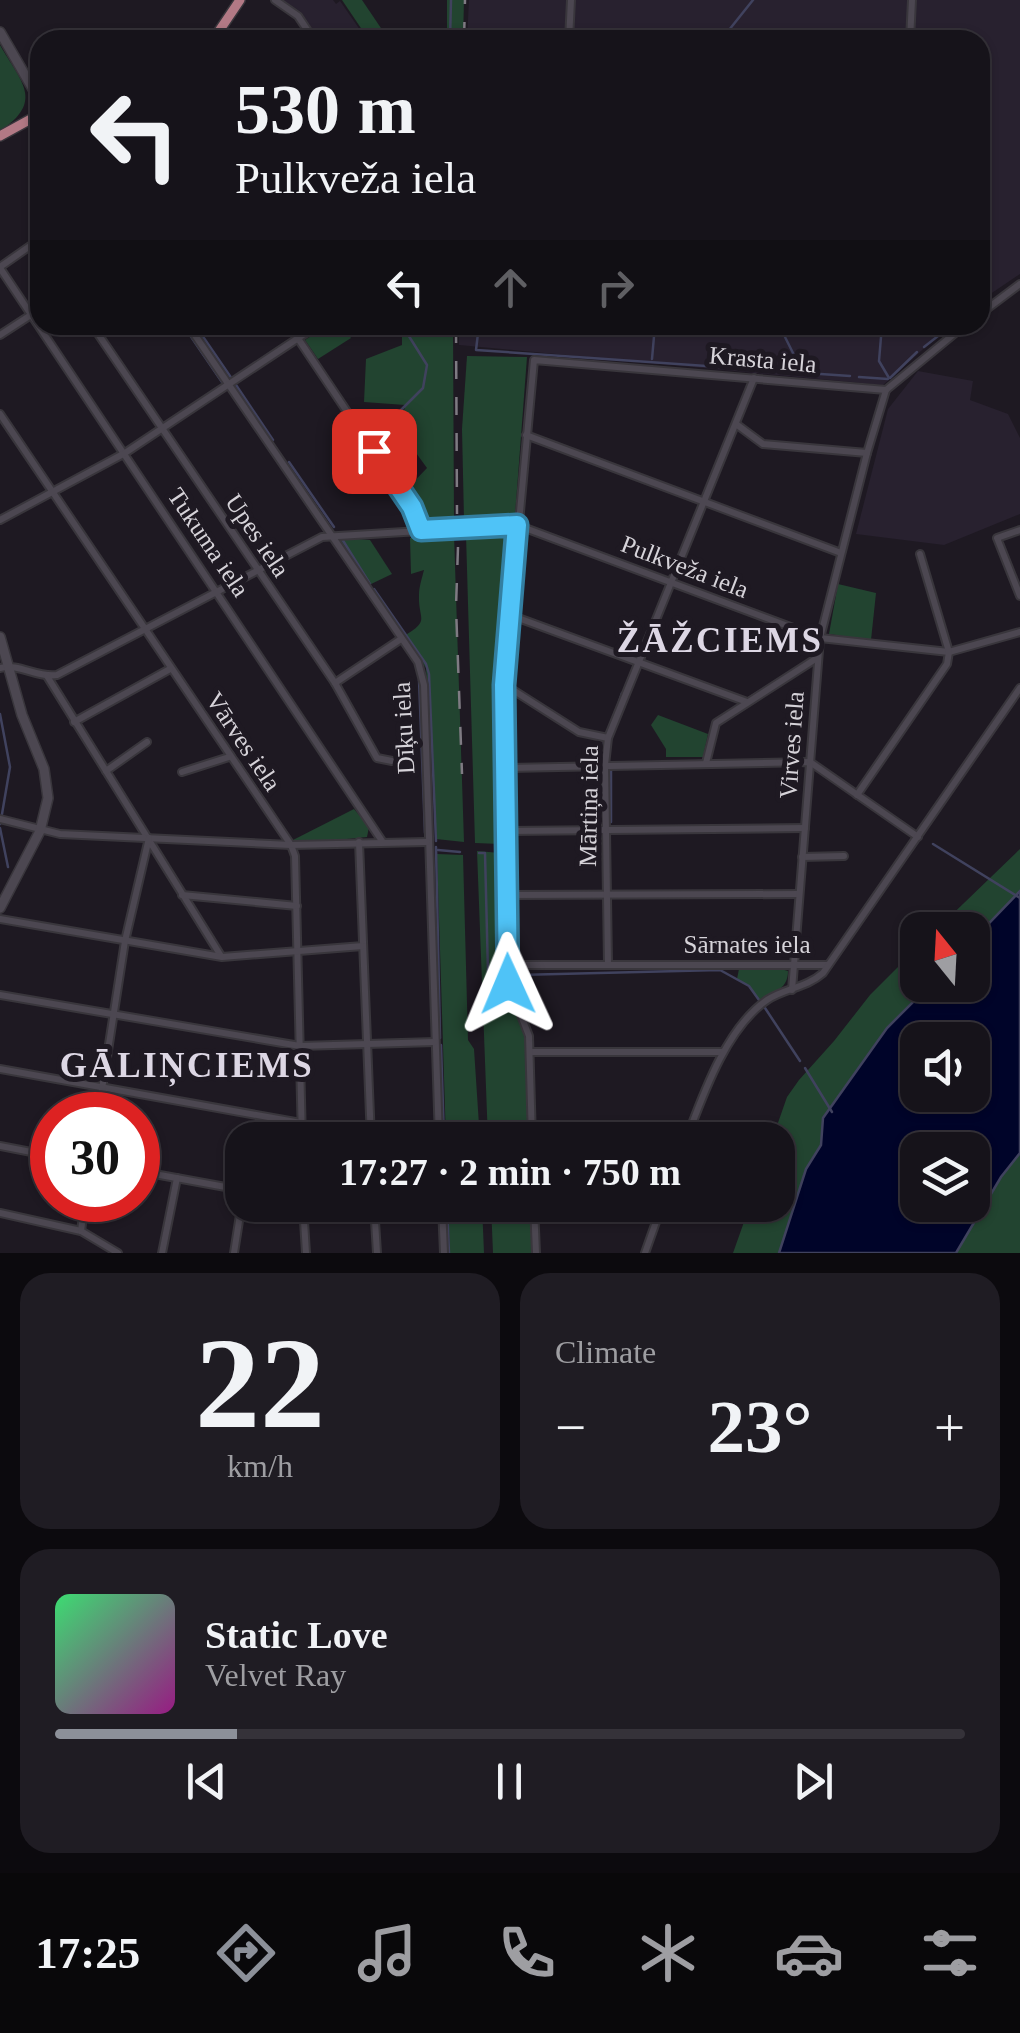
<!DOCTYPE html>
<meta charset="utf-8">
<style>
:root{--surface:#16131a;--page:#1f1c23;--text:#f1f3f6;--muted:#9e9ea2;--line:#353239;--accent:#8c9099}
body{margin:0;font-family:Georgia,serif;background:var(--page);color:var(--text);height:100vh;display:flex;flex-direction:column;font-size:38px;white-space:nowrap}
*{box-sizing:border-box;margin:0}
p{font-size:32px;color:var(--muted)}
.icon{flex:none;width:55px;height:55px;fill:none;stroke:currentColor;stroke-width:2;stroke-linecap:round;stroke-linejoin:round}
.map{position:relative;height:1253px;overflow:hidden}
.side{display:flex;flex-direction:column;gap:20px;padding:20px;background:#0c0a0e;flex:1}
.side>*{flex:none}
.guide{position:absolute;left:30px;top:30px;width:960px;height:305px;border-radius:30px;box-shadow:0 2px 8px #0004,0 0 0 2px var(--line);background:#16131a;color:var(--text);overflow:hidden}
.needle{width:65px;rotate:342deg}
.tools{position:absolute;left:900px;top:912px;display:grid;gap:20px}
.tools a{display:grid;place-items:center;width:90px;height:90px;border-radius:20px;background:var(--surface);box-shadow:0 2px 8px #0004,0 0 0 2px var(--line);font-size:50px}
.speed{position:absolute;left:30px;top:1092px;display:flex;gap:20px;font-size:50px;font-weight:700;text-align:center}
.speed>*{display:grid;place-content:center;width:130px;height:130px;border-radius:50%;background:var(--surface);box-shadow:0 2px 8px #0004,0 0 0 2px var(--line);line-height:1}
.speed .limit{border:15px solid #d22;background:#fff;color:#111}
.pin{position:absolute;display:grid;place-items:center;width:85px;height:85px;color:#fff;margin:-42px;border-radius:20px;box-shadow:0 5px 15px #0006}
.me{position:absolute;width:110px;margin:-55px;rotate:359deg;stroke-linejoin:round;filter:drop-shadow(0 0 8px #0008)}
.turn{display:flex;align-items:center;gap:35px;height:210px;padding:0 40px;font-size:45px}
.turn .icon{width:130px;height:130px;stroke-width:2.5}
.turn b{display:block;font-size:70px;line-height:85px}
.lanes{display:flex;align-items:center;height:95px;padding:0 40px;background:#0003;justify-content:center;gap:50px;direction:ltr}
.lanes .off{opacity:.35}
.big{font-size:75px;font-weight:700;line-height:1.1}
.side .card{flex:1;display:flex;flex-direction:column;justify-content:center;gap:15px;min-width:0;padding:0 35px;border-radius:30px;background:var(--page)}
.side .dial{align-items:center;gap:0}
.dial b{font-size:130px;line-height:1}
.song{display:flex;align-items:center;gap:30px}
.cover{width:120px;height:120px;border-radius:15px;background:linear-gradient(135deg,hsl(140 70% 55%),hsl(310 70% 35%))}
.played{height:10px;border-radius:5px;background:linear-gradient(90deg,var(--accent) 20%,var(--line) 20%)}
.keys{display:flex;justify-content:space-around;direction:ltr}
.heat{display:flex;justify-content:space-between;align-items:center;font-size:55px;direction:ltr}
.side .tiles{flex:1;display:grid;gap:20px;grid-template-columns:1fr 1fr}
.card:last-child{grid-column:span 2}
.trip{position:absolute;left:225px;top:1122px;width:570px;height:100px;border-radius:30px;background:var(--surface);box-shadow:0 2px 8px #0004,0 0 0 2px var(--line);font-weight:700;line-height:100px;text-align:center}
.menu{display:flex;height:160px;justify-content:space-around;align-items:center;background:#09080a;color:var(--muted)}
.menu .icon{width:70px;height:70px}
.menu .active{color:var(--accent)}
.menu b{font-size:45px;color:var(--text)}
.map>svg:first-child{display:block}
</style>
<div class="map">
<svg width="1020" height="1253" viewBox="0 0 1020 1253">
<rect width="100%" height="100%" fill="#1e1922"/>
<g fill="#28212f">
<path d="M283,0H333L336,4L340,1L367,40H320L301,12Z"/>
<path d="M469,0H1020V274L980,301V40H467Z"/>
<path d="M459,325H950L883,385L459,345Z"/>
<path d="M918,371L973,381L970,400L1008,414L1020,438V514L944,545L856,534L888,409Z"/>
</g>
<g fill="#224430">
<path d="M342,0H362L389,40H369Z"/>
<path d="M447,0H464L463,40H447Z"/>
<path d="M0,45C21,82 45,101 0,131Z"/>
<path d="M328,325H343L351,338L318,359L305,340Z"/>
<path d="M402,325H453L454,521L423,522L405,491L427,468L411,446L403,451L390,431L374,440L369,433L405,409V405L364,402L366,359L402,345Z"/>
<path d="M467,356L527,357L515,516L464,519L462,429Z"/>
<path d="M513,533L499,685L500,844L475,843L466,535Z"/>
<path d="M454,534L464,842L436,839L426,668L404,636C431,620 418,620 419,595C419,587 422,578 424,570L411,574L410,538Z"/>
<path d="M346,538L370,540L392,574L369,585L340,541Z"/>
<path d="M838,584L876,593L871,640L829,634Z"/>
<path d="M658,715L708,734L703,757H666V749L651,725Z"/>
<path d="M354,809L369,827L367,837L297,844L293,840Z"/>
<path d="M1020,849V891L973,940L972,930H936Z"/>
<path d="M477,851L500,853L505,987L525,1037L528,1140H488Z"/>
<path d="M437,854L463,855L468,1040L474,1049L480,1140H446Z"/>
<path d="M917,948L918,985H930L823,1118L821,1145L806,1169L779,1253H733L750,1205H778V1140H772L787,1097L799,1080L834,1041L870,995Z"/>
<path d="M739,969H781L788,971C788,990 773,992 759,1000L749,986L737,979Z"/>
<path d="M1020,1076V1253H921L972,1205V1150Z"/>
<path d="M448,1205H482L484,1253H450Z"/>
<path d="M491,1205H530L532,1253H493Z"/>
</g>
<path fill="#000429" stroke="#40425e" stroke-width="2.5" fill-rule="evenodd" d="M1020,891V1153L1001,1177L956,1253H779L806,1169L821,1145L823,1118L887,1028L930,985H972L973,940ZM918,1040H972V1095H918ZM918,1150H972V1205H918Z"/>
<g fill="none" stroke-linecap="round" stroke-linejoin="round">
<g stroke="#40425e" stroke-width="2.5">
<path d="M450,40L451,0"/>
<path d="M721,40L753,0"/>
<path d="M183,325L224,385"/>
<path d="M195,325L232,379"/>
<path d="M479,325L476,350L850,376"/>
<path d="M882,325L879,361L889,378"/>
<path d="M794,326L782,331L799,365"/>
<path d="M924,347L952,325"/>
<path d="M652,359L655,325"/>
<path d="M859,377L888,379"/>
<path d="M890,378L917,352"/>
<path d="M236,385L273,440"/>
<path d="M388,423L423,388L427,365L402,325"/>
<path d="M289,462L334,527"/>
<path d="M342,539L370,584"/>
<path d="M374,589L426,664L429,674L436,841"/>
<path d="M645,661L654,665"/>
<path d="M419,680L425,833"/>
<path d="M626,685L634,666"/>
<path d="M739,696L747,699L763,689"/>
<path d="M619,702L622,693"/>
<path d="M0,714L10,767L2,814"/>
<path d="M606,735L616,710"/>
<path d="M602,760L604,742"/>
<path d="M611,770V822"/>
<path d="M0,824V823"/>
<path d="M0,828L8,867"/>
<path d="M933,844L1020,898"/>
<path d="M436,847L440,1038"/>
<path d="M438,850L460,852"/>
<path d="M479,853H485L488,973L503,974"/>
<path d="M518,975L720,970L749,986L759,1000"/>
<path d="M765,1008L800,1061"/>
<path d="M441,1045L444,1140"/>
<path d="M805,1068L832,1112"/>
<path d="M447,1205L449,1253"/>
</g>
<defs>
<g id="street">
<path d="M275,0L298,16L314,40"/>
<path d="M569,40L571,0"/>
<path d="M910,40L912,0"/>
<path d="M0,267L40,239"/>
<path d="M0,268L382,841"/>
<path d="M980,314L1020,284"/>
<path d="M92,325L335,683L377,758L392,761"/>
<path d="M188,325L418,662L424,685L439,1140"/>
<path d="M289,325L411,507L421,530"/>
<path d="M0,335L40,309"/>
<path d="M0,414L291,845L295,856L302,1140"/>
<path d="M736,424L763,444L867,453"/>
<path d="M526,435L841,553"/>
<path d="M0,520L125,453L318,325"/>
<path d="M1020,530L997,538L1020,596"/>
<path d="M510,615L747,702"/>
<path d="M0,668C19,663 37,678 57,675L322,537L517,525L820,638L949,652L1020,632"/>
<path d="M47,676L221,956"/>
<path d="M335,683L401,639"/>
<path d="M505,685L579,732L608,738"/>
<path d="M74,722L170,669"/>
<path d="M706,763L716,723L817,658"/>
<path d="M507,768L810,762L918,837"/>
<path d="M106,771L147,742"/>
<path d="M182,772L229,757"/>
<path d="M857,795L947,664L949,652L920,554"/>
<path d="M0,819L60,834L291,845L427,842"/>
<path d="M506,831L805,828"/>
<path d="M359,842L371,1140"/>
<path d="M802,857L844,856"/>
<path d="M182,895L297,906"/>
<path d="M507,895L799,894"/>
<path d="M0,919L222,957L363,946"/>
<path d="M608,964L605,765L608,738L754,378"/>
<path d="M508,965H828"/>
<path d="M792,990L820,638L867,453L886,390L965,325"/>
<path d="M0,995L300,1046L435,1042"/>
<path d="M530,1052H723"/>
<path d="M0,1069L301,1123"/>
<path d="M98,1115L125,941L149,838"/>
<path d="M532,1140L529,1036L509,984L504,685L534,360L886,390"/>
<path d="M686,1140C703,1095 726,1028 767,1000C785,988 806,988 823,973L1020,688"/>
<path d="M0,1146L52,1156"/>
<path d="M138,1171L242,1190"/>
<path d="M303,1205L306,1253"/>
<path d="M374,1205L377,1253"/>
<path d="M442,1205L444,1253"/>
<path d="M534,1205L536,1253"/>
<path d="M0,1213L81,1231L118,1253"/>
<path d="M81,1231L85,1200"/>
<path d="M162,1253L177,1178"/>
<path d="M234,1253L242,1202"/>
<path d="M645,1253L662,1205"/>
</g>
<g id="secondary">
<path d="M0,32L40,101"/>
<path d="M0,637L22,715L44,769L48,798L40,831L0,908"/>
</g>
<g id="primary">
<path d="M213,40L240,0"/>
<path d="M0,136L40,114"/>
</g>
</defs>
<use href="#street" stroke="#39363c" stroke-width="10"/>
<use href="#secondary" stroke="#39363c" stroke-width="12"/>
<use href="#primary" stroke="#39363c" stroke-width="12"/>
<use href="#street" stroke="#4c4751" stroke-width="6"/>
<use href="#secondary" stroke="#4c4751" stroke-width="9"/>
<use href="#primary" stroke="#b27985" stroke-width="9"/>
<g stroke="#7f7b83" stroke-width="2.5" stroke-dasharray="18 18" stroke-linecap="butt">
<path d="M464,40L465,0"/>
<path d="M456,325L457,514"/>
<path d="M458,547L456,607L462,774"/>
</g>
</g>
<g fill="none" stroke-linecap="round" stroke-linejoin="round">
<defs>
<path id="route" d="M374,451L412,507L421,530L517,525L504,685L508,984"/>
</defs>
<use href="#route" stroke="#337fa1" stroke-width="25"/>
<use href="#route" stroke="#4fc3f7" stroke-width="18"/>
</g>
<g text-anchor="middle" stroke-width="10" stroke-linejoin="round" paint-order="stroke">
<g font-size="25" fill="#d6d3d9" stroke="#1e1922">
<text transform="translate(763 359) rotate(5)" y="9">Krasta iela</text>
<text transform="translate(258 535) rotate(56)" y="9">Upes iela</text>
<text transform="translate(209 542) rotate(56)" y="9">Tukuma iela</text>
<text transform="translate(685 566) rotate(21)" y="9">Pulkveža iela</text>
<text transform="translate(403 728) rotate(-93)" y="9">Dīķu iela</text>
<text transform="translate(244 741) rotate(56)" y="9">Vārves iela</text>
<text transform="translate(791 745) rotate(-86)" y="9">Virves iela</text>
<text transform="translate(588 806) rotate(-89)" y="9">Mārtiņa iela</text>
<text x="747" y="953">Sārnates iela</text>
</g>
<g font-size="35" font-weight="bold" letter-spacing="2.5" fill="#ddd7e4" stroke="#1e1922">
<text x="720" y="652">ŽĀŽCIEMS</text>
<text x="187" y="1077">GĀLIŅCIEMS</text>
</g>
</g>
</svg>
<div class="tools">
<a><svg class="needle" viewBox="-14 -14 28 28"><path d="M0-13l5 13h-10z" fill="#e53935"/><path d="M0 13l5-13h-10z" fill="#9e9ea2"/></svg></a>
<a><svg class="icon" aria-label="sound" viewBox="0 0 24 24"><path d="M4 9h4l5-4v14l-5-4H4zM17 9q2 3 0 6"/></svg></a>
<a><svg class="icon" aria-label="layers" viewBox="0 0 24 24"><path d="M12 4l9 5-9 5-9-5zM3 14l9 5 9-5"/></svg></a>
</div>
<div class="speed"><div class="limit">30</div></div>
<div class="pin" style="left:374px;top:451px;background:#d93025"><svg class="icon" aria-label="arrive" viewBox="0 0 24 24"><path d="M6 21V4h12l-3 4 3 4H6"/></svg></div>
<svg class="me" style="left:508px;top:984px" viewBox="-20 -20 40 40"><path d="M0-17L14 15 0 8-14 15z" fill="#4fc3f7" stroke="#fff" stroke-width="4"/></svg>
<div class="trip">17:27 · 2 min · 750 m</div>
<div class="guide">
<div class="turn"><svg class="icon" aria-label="left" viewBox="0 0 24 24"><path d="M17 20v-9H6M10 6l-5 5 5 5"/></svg><div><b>530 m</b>Pulkveža iela</div></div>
<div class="lanes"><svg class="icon" aria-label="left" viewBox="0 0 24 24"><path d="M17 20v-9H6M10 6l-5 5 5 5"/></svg><svg class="icon off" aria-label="ahead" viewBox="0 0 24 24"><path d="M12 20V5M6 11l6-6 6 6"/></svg><svg class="icon off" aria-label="right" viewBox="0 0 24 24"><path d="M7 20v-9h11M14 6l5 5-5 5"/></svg></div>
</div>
</div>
<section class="side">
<div class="tiles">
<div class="card dial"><b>22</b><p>km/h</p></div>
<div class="card"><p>Climate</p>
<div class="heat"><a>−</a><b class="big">23°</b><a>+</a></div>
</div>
<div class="card">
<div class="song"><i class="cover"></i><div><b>Static Love</b><p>Velvet Ray</p></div></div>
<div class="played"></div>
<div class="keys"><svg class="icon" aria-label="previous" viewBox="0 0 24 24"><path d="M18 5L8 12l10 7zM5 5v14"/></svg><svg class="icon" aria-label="pause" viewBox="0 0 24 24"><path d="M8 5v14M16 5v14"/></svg><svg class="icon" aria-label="next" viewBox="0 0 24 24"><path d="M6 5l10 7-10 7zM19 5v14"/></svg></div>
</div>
</div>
</section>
<nav class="menu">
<b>17:25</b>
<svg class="icon active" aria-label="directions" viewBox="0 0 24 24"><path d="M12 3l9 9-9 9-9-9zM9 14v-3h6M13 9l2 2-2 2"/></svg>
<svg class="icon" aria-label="music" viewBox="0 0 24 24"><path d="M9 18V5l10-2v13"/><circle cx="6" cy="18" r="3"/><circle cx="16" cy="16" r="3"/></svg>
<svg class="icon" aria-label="phone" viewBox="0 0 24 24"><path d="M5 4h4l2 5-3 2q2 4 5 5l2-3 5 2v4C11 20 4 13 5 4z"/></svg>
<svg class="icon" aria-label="climate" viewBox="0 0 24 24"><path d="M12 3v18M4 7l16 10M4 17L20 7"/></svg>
<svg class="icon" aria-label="car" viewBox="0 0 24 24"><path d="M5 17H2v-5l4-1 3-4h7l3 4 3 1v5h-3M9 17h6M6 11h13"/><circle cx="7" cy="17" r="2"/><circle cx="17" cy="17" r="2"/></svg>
<svg class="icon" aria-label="filters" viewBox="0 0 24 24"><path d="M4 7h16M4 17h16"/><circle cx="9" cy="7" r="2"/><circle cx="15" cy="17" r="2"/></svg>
</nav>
